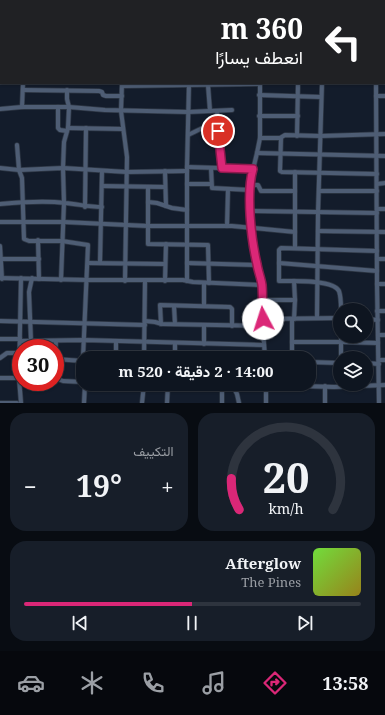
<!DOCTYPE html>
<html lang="ar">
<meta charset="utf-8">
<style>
:root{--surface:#0e1520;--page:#171e29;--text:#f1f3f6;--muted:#9b9fa5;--line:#2e343e;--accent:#db2777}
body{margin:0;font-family:"Noto Serif",Vazirmatn,serif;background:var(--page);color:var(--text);direction:rtl;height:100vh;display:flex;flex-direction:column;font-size:15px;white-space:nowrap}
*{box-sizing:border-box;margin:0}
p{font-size:13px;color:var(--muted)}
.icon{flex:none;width:22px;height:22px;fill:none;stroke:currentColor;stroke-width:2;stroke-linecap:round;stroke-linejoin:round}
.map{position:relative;height:403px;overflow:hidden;direction:ltr}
.drawer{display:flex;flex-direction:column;gap:10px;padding:10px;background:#080c12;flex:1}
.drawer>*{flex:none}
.hud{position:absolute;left:0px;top:0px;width:385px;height:84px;box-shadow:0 1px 3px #0004,0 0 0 1px var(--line);direction:rtl;background:#202124;color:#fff;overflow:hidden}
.buttons{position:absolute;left:333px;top:303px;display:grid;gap:8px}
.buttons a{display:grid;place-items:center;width:40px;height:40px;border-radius:50%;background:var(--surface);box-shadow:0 1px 3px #0004,0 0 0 1px var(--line);font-size:20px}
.speed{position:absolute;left:12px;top:339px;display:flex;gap:8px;font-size:20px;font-weight:700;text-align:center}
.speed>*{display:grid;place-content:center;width:52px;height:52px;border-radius:50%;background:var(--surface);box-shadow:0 1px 3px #0004,0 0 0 1px var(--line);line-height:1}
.speed .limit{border:6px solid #d22;background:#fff;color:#111}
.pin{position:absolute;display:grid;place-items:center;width:34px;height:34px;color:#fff;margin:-17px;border:2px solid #fff;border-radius:50%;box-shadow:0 1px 4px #0007}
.me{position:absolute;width:44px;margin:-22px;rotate:355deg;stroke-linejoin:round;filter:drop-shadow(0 0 3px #0008)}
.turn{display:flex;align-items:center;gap:14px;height:84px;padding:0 16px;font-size:18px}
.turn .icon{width:52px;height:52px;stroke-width:2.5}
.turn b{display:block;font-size:28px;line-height:34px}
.big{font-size:30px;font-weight:700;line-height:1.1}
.drawer .card{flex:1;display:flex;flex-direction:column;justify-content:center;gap:6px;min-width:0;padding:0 14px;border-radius:16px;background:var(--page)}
.drawer .dial{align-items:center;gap:0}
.dial svg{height:104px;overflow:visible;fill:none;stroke:var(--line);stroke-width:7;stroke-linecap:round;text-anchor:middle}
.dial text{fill:var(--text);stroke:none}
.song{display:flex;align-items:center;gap:12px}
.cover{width:48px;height:48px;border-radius:6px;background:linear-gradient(135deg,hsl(100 70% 55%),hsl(50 70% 35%))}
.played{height:4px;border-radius:2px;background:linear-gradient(90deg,var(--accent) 50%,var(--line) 50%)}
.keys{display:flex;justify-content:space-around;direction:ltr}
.heat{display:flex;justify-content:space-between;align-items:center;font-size:22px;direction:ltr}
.drawer .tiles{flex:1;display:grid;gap:10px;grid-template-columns:1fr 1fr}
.card:last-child{grid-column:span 2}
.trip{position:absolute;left:76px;top:351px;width:240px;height:40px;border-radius:16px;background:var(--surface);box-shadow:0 1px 3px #0004,0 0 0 1px var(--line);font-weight:700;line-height:40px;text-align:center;direction:rtl}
.menu{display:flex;height:64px;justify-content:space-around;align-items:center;background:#06080d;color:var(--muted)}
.menu .icon{width:28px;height:28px}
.menu .on{color:var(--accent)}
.menu b{font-size:18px;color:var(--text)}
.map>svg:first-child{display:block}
</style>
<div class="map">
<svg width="385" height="403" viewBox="0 0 385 403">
<rect width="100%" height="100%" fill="#131c2b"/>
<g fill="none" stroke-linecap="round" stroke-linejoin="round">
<defs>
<g id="minor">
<path d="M240,0L327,1"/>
<path d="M26,1V0"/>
<path d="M128,1V0"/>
<path d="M156,1V0"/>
<path d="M229,1V0"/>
<path d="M361,1V0"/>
<path d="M382,1V0"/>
<path d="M384,29H385"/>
<path d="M0,32H1"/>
<path d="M0,52H1"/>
<path d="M384,52H385"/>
<path d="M384,75H385"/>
<path d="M122,83L121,111L127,157L125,281"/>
<path d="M260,83V138L257,153L251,178L250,211L252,241L262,285L261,300L265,358"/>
<path d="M376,83L377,284L379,403"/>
<path d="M208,85L210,111"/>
<path d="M122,86L260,84"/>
<path d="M23,90L99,91L102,92L103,95L106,96H122"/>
<path d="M259,95L321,97"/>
<path d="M376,96H385"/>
<path d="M22,107L23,83"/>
<path d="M58,107V128L60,130L67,131"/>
<path d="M0,109L22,107H69L105,110L188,112L232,110"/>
<path d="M217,111L223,168"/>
<path d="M259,116H298"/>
<path d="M68,128L123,129"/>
<path d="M188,135L217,121"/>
<path d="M297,136L298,83"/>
<path d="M260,138H280L285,135L320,136L385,134"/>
<path d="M281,138L280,171L282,172L377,174"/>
<path d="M17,145L19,170L22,178L24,239L29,241H62L88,245L83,358"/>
<path d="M257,153L385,156"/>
<path d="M187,167L253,169"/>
<path d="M0,168L19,170L63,168L127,172L187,171"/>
<path d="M211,168L212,188L250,190"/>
<path d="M165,171L166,206"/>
<path d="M295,172V248"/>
<path d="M187,184H211"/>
<path d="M377,184L385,183"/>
<path d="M250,185H258L261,191H295"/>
<path d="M102,186L165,187"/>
<path d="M148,187V244L208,245L209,283"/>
<path d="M319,191H377"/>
<path d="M148,202L157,203L172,208L187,210"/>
<path d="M0,204C21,202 44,200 65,203C78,204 88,207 102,207"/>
<path d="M85,207L86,128"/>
<path d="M377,209H385"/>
<path d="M250,211L377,213"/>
<path d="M0,222H64L148,226H232L295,232"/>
<path d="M227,226L228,189"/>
<path d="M318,231L385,232"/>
<path d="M38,240L39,279"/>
<path d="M0,246L2,279"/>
<path d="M0,259H39"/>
<path d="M377,259H385"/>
<path d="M88,263L165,264"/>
<path d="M100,263L102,171"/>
<path d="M187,263L257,265"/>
<path d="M279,263L377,271"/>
<path d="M0,278L88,280H183L193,282L262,285"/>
<path d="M61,280L64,203L63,168L64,142L68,128L69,107L67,99V90"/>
<path d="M165,281L166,244"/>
<path d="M187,281V167L189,83"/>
<path d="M294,281L295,300L294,319"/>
<path d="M204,283V306"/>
<path d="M377,284H385"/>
<path d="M261,300H295"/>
<path d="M174,306L175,324"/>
<path d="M341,310C341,304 341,297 339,291C333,279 292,281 279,281V250L281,248L377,251"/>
<path d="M377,311H385"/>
<path d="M317,318L318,213L322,83"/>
<path d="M263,319L340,318"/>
<path d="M292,319V358"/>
<path d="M366,319L378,320"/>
<path d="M0,321L145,325"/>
<path d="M145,321L155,322L162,324L263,326"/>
<path d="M161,324L160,305L230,307L232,309V326"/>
<path d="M204,325V344"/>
<path d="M378,335H385"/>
<path d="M0,339H20"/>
<path d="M20,341L84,340L264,345"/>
<path d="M31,341L29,292L32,278"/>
<path d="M43,341V348"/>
<path d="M292,342H341L378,343"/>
<path d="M175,343V358"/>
<path d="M144,357L156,358"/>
<path d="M0,358L7,353H20"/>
<path d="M116,358V342"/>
<path d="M144,358L145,281"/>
<path d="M341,358V336"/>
<path d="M55,359L83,361"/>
<path d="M55,359L56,341"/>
<path d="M379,360H385"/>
<path d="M309,362L340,363"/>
<path d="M366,363L379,364"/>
<path d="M0,378H21"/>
<path d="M55,378L63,381L83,382"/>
<path d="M222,384V403"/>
<path d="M232,384L237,394L239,403"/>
<path d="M235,384L334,387L385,385"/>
<path d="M0,403H17"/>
<path d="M21,403L19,378L21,278"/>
<path d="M84,403L85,384"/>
<path d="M142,403L144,384"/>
<path d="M167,403L168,384"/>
<path d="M266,403V384"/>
<path d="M325,403V386"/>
</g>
</defs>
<use href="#minor" stroke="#2f3846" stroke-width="5.5"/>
<use href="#minor" stroke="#4e5d74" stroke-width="4"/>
</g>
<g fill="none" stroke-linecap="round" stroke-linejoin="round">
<defs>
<path id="route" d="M218,131L222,168L253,169C246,193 251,239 257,264C258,271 261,278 262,285C263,296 262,308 263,319"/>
</defs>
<use href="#route" stroke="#8e194d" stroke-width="10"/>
<use href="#route" stroke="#db2777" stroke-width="7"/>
</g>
</svg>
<div class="buttons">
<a><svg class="icon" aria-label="search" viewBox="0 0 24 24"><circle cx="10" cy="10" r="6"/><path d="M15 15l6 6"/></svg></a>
<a><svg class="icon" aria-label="layers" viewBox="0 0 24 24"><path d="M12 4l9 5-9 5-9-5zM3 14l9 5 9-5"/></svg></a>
</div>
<div class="speed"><div class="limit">30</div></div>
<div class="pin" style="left:218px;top:131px;background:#d93025"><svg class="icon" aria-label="arrive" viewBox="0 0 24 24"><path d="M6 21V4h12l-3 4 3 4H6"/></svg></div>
<svg class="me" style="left:263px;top:319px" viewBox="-20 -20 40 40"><circle r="19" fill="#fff"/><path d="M0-13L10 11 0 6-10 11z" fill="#db2777"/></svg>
<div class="trip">14:00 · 2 دقيقة · 520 m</div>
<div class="hud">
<div class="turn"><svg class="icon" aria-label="left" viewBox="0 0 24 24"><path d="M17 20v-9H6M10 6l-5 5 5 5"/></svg><div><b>360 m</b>انعطف يسارًا</div></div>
</div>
</div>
<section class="drawer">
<div class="tiles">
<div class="card dial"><svg viewBox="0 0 100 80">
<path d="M14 69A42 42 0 1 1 86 69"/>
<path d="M14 69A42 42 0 0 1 8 45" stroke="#db2777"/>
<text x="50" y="56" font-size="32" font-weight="700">20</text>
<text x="50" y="72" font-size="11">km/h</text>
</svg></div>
<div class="card"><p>التكييف</p>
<div class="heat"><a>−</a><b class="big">19°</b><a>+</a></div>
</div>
<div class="card">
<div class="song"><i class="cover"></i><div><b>Afterglow</b><p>The Pines</p></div></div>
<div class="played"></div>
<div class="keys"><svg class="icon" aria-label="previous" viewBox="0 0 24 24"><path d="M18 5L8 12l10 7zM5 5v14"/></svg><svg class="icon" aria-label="pause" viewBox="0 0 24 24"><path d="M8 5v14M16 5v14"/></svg><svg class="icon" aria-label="next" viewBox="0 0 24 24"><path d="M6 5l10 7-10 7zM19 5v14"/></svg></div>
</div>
</div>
</section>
<nav class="menu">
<b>13:58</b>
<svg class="icon on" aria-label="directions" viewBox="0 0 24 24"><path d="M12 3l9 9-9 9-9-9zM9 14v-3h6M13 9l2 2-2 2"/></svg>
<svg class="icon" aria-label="music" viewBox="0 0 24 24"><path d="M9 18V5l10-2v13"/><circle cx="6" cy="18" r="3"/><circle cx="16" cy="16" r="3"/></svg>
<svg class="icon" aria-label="phone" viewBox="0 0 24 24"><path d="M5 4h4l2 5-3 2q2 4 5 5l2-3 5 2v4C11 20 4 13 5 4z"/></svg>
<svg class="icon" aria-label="climate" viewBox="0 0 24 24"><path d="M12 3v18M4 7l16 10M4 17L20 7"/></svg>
<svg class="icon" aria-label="car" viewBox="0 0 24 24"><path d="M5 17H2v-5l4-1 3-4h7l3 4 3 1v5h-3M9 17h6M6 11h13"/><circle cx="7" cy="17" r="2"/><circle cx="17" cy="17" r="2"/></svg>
</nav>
